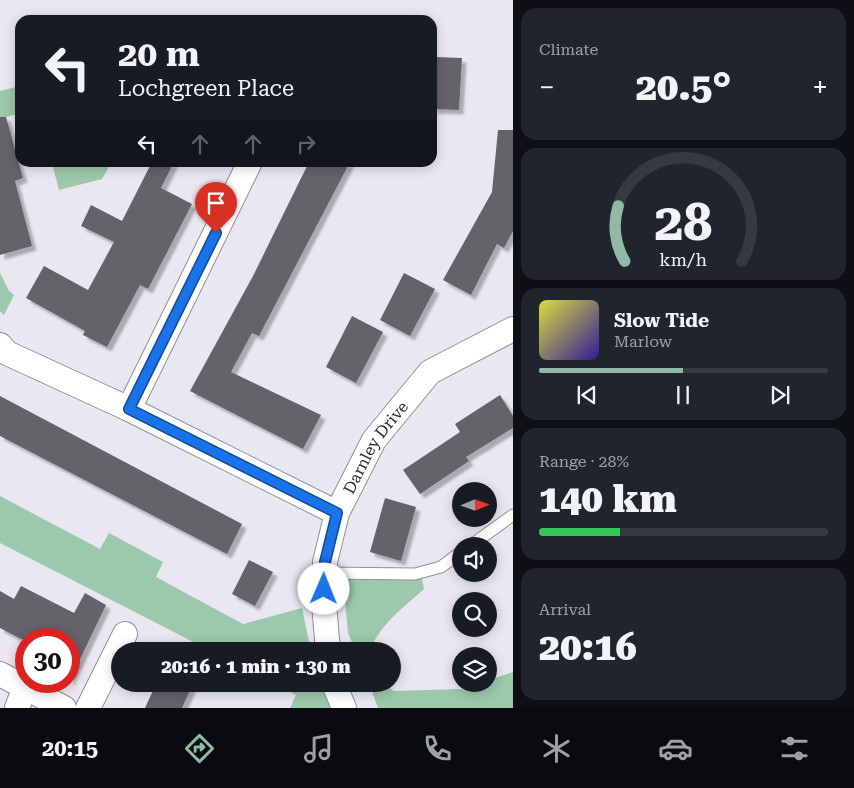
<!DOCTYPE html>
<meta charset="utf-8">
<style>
:root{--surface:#171b24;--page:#20242c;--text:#f1f3f6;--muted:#9ea1a6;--line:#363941;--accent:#91b9a6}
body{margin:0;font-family:"Roboto Serif",serif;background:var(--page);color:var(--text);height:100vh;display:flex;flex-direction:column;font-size:19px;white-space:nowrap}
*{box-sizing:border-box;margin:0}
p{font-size:16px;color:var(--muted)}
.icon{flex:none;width:28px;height:28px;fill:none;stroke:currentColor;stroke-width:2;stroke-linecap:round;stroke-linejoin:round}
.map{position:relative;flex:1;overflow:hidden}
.side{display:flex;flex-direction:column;gap:8px;padding:8px;background:#0d0f14;width:341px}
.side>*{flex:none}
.guide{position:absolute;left:15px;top:15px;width:422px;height:152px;border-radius:15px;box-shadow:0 2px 12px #0003;background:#171b24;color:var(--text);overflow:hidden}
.needle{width:32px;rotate:88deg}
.controls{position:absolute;left:452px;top:482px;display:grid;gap:10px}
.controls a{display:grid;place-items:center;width:45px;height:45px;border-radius:50%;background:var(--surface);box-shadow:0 2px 12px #0003;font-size:25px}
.speed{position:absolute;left:15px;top:628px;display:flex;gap:10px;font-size:25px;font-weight:700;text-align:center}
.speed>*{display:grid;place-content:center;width:65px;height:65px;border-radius:50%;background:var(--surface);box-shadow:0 2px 12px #0003;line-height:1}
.speed .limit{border:8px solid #d22;background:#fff;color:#111}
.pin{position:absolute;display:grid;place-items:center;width:42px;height:42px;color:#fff;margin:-51px -21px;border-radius:50% 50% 50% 0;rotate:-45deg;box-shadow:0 0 5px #0007}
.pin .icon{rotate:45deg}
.me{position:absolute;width:55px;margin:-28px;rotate:1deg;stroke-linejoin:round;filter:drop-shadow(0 0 4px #0008)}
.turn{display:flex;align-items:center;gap:18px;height:105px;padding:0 20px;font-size:22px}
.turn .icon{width:65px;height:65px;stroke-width:2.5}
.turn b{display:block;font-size:35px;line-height:42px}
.lanes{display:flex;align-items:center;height:48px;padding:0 20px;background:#0003;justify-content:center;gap:25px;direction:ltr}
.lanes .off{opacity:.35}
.big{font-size:38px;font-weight:800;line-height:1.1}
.side .tile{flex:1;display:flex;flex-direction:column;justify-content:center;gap:8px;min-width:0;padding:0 18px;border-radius:15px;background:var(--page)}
.side .dial{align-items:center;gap:0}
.dial svg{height:130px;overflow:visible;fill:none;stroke:var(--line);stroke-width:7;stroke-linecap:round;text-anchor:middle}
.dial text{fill:var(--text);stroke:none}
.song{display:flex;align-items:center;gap:15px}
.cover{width:60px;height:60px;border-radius:8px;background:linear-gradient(135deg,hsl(60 70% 55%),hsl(250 70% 35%))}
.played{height:5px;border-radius:2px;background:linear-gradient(90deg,var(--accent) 50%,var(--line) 50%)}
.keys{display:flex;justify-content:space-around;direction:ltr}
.heat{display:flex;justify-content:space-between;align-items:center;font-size:28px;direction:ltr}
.charge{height:8px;border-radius:4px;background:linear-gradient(90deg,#34c759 28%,var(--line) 0)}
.trip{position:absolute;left:111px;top:642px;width:290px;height:50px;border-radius:25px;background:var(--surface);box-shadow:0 2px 12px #0003;font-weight:800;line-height:50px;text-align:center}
.menu{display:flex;height:80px;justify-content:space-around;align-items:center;background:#090b0e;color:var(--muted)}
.menu .icon{width:35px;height:35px}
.menu .selected{color:var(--accent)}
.menu b{font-size:22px;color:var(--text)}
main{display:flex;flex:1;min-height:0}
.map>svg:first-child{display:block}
</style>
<main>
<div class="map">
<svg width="513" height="708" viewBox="0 0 513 708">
<defs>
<filter id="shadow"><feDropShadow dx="4.5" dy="4.5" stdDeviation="1" flood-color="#0004"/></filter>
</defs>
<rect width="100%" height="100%" fill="#ebe7f2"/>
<g fill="#9cc8ab">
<path d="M20,86V113L0,119V91Z"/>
<path d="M52,163V162L111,163L102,179L59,190Z"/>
<path d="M0,273L9,291L14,295L4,315L0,311Z"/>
<path d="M0,496L100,549L109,533L163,562L156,577L243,624L302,608L311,651H211L0,543Z"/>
<path d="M343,577L422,579L424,589C404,607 379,625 370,651H356L348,633Z"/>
<path d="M513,672V708H378L369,684H384L394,691L461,689L477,684H489V680Z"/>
<path d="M274,684H322L332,708H290L296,695Z"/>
</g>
<g fill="#65626b" filter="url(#shadow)">
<path d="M436,57L462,58L459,110L433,109Z"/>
<path d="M0,117H6L23,178L15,181L32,246L0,255Z"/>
<path d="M498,130H513V231L504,248L497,244L471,295L443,280L492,192Z"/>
<path d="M152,162H174L161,188L192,204L148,289L140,285L107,347L83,335L85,331L26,298L44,266L88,290L114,242L81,226L91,205L122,221Z"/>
<path d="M309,162H350L259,336L252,333L231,372L321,415L303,449L190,391L253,276Z"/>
<path d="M404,273L435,289L410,336L380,320Z"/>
<path d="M352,316L383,332L356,383L326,367Z"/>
<path d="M500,395L513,416V428L466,457L469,461L420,494L403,470L460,432L455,424Z"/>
<path d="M0,396L242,524L227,554L0,436Z"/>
<path d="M385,498L416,507L401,561L370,552Z"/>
<path d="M249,560L273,572L255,606L232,594Z"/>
<path d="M21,586L74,613L85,593L106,605L69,682V639H21L0,628V591L14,599Z"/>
<path d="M156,684H193L182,708H145Z"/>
</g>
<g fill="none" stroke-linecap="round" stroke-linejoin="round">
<defs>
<g id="service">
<path d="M470,546L513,515"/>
<path d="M324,573L415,574L441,567L461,552"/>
</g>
<g id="minor">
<path d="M0,345L7,353L129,409L337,513"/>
<path d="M129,409L250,162"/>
<path id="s1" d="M328,651L324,604L325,562L337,513L374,440L430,372L513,329"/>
<path d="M0,674L64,708"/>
<path d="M334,684L344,708"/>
<path d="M17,708L25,687"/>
<path d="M88,708L125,634"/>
</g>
</defs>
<use href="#service" stroke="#918e98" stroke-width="13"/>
<use href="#minor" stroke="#918e98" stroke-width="26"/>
<use href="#service" stroke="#fff" stroke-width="11"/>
<use href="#minor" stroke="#fff" stroke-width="24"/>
</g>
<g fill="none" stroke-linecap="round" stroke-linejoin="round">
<defs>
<path id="route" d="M216,233L129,409L337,513L325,562L324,589"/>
</defs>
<use href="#route" stroke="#114b97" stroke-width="12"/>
<use href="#route" stroke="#1a73e8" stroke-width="9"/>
</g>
<g text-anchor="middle" stroke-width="5" stroke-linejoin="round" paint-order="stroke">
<g font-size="16" fill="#2c2a2e" stroke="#f8f5fe">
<text dy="6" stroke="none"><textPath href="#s1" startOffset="216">Darnley Drive</textPath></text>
</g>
</g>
</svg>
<div class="controls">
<a><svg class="needle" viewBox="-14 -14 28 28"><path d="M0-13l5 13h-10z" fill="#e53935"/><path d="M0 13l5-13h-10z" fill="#9ea1a6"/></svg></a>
<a><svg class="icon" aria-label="sound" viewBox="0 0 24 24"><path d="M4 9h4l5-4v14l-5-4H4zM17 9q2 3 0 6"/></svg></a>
<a><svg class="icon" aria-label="search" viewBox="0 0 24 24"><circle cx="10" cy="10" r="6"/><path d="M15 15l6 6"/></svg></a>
<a><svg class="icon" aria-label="layers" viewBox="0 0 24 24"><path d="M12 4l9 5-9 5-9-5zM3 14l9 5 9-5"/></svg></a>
</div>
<div class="speed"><div class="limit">30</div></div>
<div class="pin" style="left:216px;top:233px;background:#d93025"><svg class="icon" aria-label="arrive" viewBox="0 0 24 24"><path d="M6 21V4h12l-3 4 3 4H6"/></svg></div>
<svg class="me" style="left:324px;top:589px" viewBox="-20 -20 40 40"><circle r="19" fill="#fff"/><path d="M0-13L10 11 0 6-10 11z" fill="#1a73e8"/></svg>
<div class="trip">20:16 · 1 min · 130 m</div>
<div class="guide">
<div class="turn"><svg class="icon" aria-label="left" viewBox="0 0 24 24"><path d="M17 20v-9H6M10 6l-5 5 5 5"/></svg><div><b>20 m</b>Lochgreen Place</div></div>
<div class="lanes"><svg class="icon" aria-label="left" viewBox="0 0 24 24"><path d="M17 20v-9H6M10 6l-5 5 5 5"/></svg><svg class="icon off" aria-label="ahead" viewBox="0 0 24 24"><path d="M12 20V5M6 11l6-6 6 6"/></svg><svg class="icon off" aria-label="ahead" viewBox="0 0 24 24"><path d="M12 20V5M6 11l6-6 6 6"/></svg><svg class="icon off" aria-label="right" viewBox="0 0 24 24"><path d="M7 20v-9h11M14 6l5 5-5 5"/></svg></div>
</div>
</div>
<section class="side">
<div class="tile"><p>Climate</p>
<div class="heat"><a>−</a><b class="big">20.5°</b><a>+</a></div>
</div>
<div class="tile dial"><svg viewBox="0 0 100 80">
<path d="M14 69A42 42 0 1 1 86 69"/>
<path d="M14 69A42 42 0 0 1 10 35" stroke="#91b9a6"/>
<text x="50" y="56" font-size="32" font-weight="700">28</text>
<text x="50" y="72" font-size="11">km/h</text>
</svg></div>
<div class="tile">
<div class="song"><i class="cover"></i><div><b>Slow Tide</b><p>Marlow</p></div></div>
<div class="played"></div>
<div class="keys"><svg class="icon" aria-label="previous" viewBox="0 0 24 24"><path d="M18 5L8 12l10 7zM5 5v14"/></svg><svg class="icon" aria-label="pause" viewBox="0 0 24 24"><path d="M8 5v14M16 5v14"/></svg><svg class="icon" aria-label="next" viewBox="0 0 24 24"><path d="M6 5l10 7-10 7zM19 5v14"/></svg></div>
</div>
<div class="tile"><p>Range · 28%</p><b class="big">140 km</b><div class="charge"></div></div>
<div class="tile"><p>Arrival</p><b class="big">20:16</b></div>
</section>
</main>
<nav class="menu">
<b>20:15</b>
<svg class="icon selected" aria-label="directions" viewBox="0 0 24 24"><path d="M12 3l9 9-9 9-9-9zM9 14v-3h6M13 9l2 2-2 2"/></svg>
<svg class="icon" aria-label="music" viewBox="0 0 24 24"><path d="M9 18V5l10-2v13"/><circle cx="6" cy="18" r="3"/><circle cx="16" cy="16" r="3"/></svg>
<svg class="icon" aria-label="phone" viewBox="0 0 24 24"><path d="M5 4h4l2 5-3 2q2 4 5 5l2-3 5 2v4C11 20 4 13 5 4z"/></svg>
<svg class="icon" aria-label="climate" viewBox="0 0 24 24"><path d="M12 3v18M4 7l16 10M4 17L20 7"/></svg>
<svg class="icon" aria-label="car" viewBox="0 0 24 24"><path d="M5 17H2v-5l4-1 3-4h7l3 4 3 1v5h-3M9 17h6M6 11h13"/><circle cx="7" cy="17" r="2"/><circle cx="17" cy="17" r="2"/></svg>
<svg class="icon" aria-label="filters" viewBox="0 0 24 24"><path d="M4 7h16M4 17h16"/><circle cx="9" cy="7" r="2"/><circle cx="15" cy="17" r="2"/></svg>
</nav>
